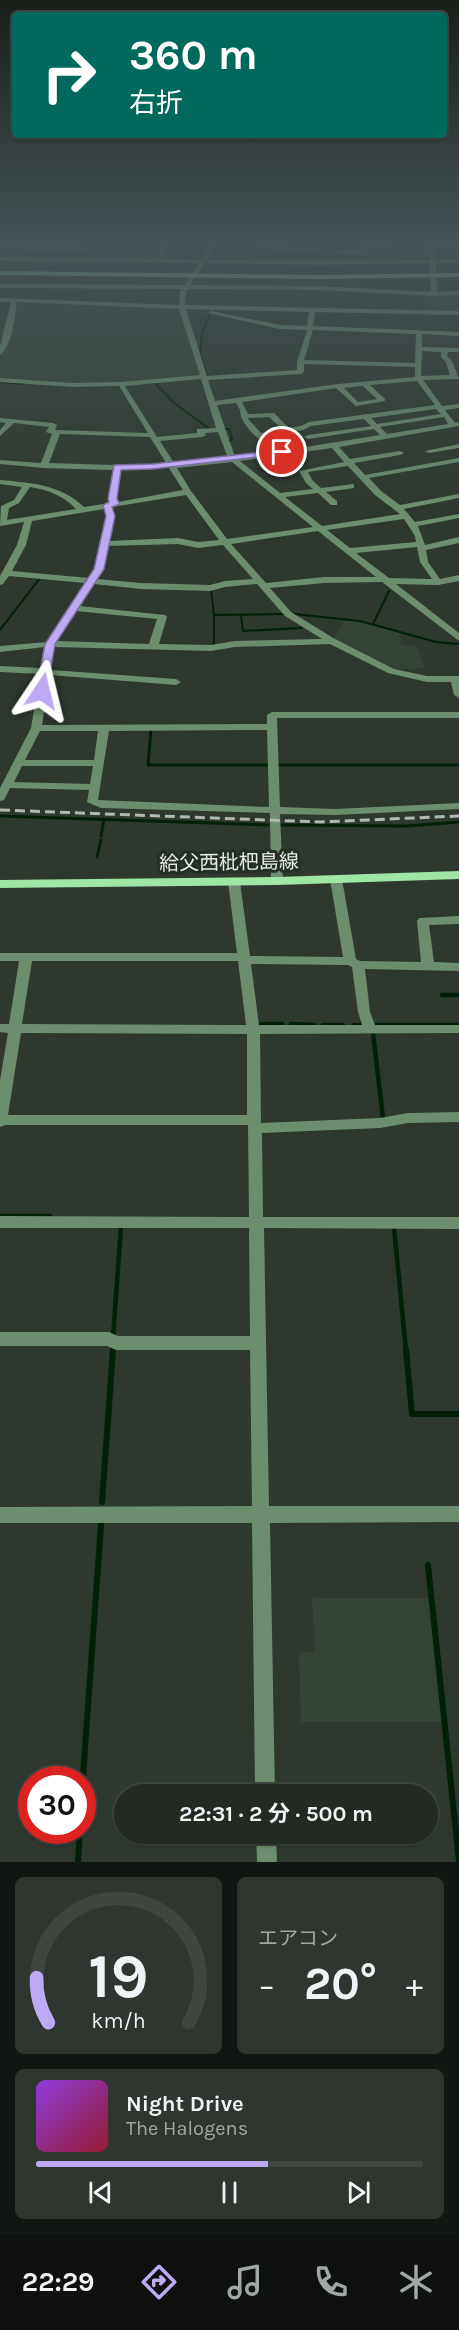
<!DOCTYPE html>
<html lang="ja">
<meta charset="utf-8">
<style>
:root{--surface:#222a22;--page:#2e362f;--text:#f1f3f6;--muted:#a2a7a5;--line:#3f4640;--accent:#bea9f5}
body{margin:0;font-family:Karla,"Noto Sans JP",sans-serif;background:var(--page);color:var(--text);height:100vh;display:flex;flex-direction:column;font-size:22px;white-space:nowrap}
*{box-sizing:border-box;margin:0}
p{font-size:20px;color:var(--muted)}
.icon{flex:none;width:33px;height:33px;fill:none;stroke:currentColor;stroke-width:2;stroke-linecap:round;stroke-linejoin:round}
.map{position:relative;height:1862px;overflow:hidden}
.panel{display:flex;flex-direction:column;gap:15px;padding:15px;background:#131713;flex:1}
.panel>*{flex:none}
.guide{position:absolute;left:12px;top:12px;width:435px;height:126px;border-radius:6px;box-shadow:0 2px 4px #0004,0 0 0 2px var(--line);background:#00695c;color:#fff;overflow:hidden}
.speed{position:absolute;left:18px;top:1766px;display:flex;gap:12px;font-size:30px;font-weight:700;text-align:center}
.speed>*{display:grid;place-content:center;width:78px;height:78px;border-radius:50%;background:var(--surface);box-shadow:0 2px 4px #0004,0 0 0 2px var(--line);line-height:1}
.speed .limit{border:9px solid #d22;background:#fff;color:#111}
.pin{position:absolute;display:grid;place-items:center;width:51px;height:51px;color:#fff;margin:-26px;border:3px solid #fff;border-radius:50%;box-shadow:0 2px 6px #0007}
.me{position:absolute;width:66px;margin:-33px;rotate:10deg;stroke-linejoin:round;filter:drop-shadow(0 0 4px #0008)}
.turn{display:flex;align-items:center;gap:21px;height:126px;padding:0 18px;font-size:27px}
.turn .icon{width:78px;height:78px;stroke-width:2.5}
.turn b{display:block;font-size:42px;line-height:51px}
.big{font-size:45px;font-weight:700;line-height:1.1}
.panel .card{flex:1;display:flex;flex-direction:column;justify-content:center;gap:9px;min-width:0;padding:0 21px;border-radius:9px;background:var(--page)}
.panel .dial{align-items:center;gap:0}
.dial svg{height:156px;overflow:visible;fill:none;stroke:var(--line);stroke-width:7;stroke-linecap:round;text-anchor:middle}
.dial text{fill:var(--text);stroke:none}
.song{display:flex;align-items:center;gap:18px}
.cover{width:72px;height:72px;border-radius:9px;background:linear-gradient(135deg,hsl(270 70% 55%),hsl(350 70% 35%))}
.played{height:6px;border-radius:3px;background:linear-gradient(90deg,var(--accent) 60%,var(--line) 60%)}
.keys{display:flex;justify-content:space-around;direction:ltr}
.heat{display:flex;justify-content:space-between;align-items:center;font-size:33px;direction:ltr}
.panel .tiles{flex:1;display:grid;gap:15px;grid-template-columns:1fr 1fr}
.card:last-child{grid-column:span 2}
.trip{position:absolute;left:114px;top:1784px;width:324px;height:60px;border-radius:30px;background:var(--surface);box-shadow:0 2px 4px #0004,0 0 0 2px var(--line);font-weight:700;line-height:60px;text-align:center}
.tabs{display:flex;height:96px;justify-content:space-around;align-items:center;background:#0e110e;color:var(--muted)}
.tabs .icon{width:42px;height:42px}
.tabs .current{color:var(--accent)}
.tabs b{font-size:27px;color:var(--text)}
.map>svg:first-child{display:block}
</style>
<div class="map">
<svg width="459" height="1862" viewBox="0 0 459 1862">
<rect width="100%" height="100%" fill="#2e382e"/>
<g fill="#354336">
<path d="M459,294V312H424V296Z"/>
<path d="M18,302L180,308L200,376L121,383L73,384L0,379V359L8,340L16,303Z"/>
<path d="M346,619L400,632L401,645L417,646L425,668L393,670L333,639Z"/>
<path d="M312,1598H429L442,1722H301L299,1652H315Z"/>
</g>
<path fill="#39513a" d="M376,248L428,256L429,260L373,261V249Z"/>
<g fill="none" stroke-linecap="round" stroke-linejoin="round">
<g stroke="#022007" stroke-width="2">
<path d="M200,352L202,333L210,314"/>
<path d="M200,353L207,376"/>
<path d="M0,382L24,384"/>
<path d="M151,383H155L174,403L211,430"/>
<path d="M224,429H229L232,438L229,443"/>
<path d="M211,590L214,615"/>
<path d="M294,614L360,621L436,642L458,644"/>
<path d="M241,615L243,631L302,628"/>
<path d="M373,624L389,591"/>
<path d="M0,630L40,578"/>
<path d="M214,645V615L285,614"/>
</g>
<g stroke="#022007" stroke-width="3">
<path d="M151,729L148,765H269"/>
<path d="M276,765H459"/>
<path d="M0,816L268,825"/>
<path d="M279,825L406,826L459,822"/>
<path d="M101,836L104,819"/>
<path d="M97,857L101,840"/>
</g>
<g stroke="#022007" stroke-width="4.5">
<path d="M442,995H459"/>
<path d="M261,1024H282"/>
<path d="M291,1024L314,1025"/>
<path d="M323,1025H343"/>
<path d="M354,1025H363"/>
<path d="M374,1025H459"/>
<path d="M373,1033L383,1118"/>
<path d="M0,1216H50"/>
<path d="M394,1227L406,1351"/>
<path d="M113,1337L121,1227"/>
<path d="M113,1351V1348"/>
</g>
<g stroke="#022007" stroke-width="6">
<path d="M406,1350L412,1414H459"/>
<path d="M102,1502L113,1350"/>
<path d="M428,1565L459,1861"/>
<path d="M82,1790L101,1525"/>
<path d="M78,1862L80,1830"/>
</g>
<g fill="#6c8d6e" fill-rule="evenodd">
<path d="M0,244L91,248L94,250L91,252L21,250L0,247Z"/>
<path d="M165,244H171L160,259L201,260L211,244H217L207,260H430V256L353,244H367L430,253L429,244H459V247L435,246V260L459,259V263H436L437,292L459,291V295L434,296L318,290L188,289L186,292L185,305L459,311V315L315,312L313,326L459,332V336L422,334V347L459,348V352H448L447,356L452,361L459,379L423,380L442,406L459,404V408L445,410L455,423L459,422V426L339,447L350,459L400,451L404,453L400,455L354,463L365,475L459,458V462L369,478L381,491L400,505L459,494V498L404,509L415,522L459,514V518L418,526L425,545L459,537V543L426,550L428,562L440,579L459,575V581L438,585L396,584L459,633V641L382,582L324,583L270,588L291,612L335,639L394,669L427,676H459V698L454,695L451,682H427L388,673L330,644L235,647L211,651L54,647L51,670L176,679L181,682L176,685L50,675L42,725L267,724V715L272,712H459V718H277L280,807L335,809L459,803V809L335,815L280,814L283,881L277,885L271,881L270,813L101,808L87,802L89,790L10,788L4,800L0,801V788L31,728L40,674L0,672V666L41,668L45,647L0,652V646L47,642L85,583L9,576L3,584L0,585V576L17,545L24,522L0,526L1,506L14,500L22,487L0,484V480C31,483 60,484 84,507L110,503L108,499L113,470L44,468L0,464V460L41,463L52,434L46,432L49,427L14,423L0,436V430L6,423L0,422V418L53,423L57,425L55,430L148,433L119,386L72,387L0,382V378L72,383L121,382L200,375L179,309L17,302C14,318 13,345 0,355V346L11,302H0V298L179,305L180,292L182,289L0,288V284L185,285L199,263L0,261V257L154,259ZM204,263L318,265L430,263L431,292L318,286L190,285ZM186,309L309,312L307,326L280,325L211,311L208,313L280,329L307,330L297,362V370L207,376ZM313,330L416,334L415,363L304,360ZM422,351L441,352V357L446,362L450,375L421,376ZM304,364L415,367V377L338,384L215,401L208,380L301,374L304,372ZM201,379L216,428L197,429V433L157,437L125,386ZM417,381L435,405L309,422L301,426L289,428L274,413L248,414L242,402L336,388L356,406L385,401V399L370,385ZM363,386L377,399L358,402L344,388ZM236,403L240,410C240,426 261,440 273,452L235,457L217,405ZM436,409L441,414L377,424L371,418ZM269,417L282,429L261,433L249,420L248,418ZM444,417L448,424L387,434L380,427ZM364,419L371,426L308,435L304,437L308,439L374,429L380,435L281,451L265,436L303,430L311,426ZM218,432L228,458L174,463L160,441L202,437L206,435L205,433ZM60,434L150,437L167,464L113,465L49,463ZM332,448L344,462L299,471L306,483L313,489L280,493L240,461ZM232,462L313,527L227,539L191,491L177,468ZM348,466L375,495L400,514L322,526L285,497L318,493L331,505H337V501L326,492L354,488V484L321,488L312,480L308,472ZM169,468L183,490L118,502L116,499L120,470ZM30,487C48,490 63,495 76,509L7,520L9,508L19,503ZM186,495L219,540L198,542L178,538L109,541L115,516L112,507ZM104,509L107,516L95,569L89,578L12,571L26,545L32,521ZM404,519L415,536L416,542L350,548L327,530ZM318,531L376,577H324L266,583L231,544ZM178,544L198,548L223,545L253,579L225,581L210,585L141,583L97,579L103,569L108,546ZM417,547L420,562L432,579L389,578L356,553ZM94,584L141,589L210,591L225,587L257,584L285,616L322,639L235,641L211,645L159,644L167,617L165,615L79,606ZM76,611L157,619L149,644L56,641ZM267,730L269,807L98,800L109,731ZM40,731H98L94,760H25ZM22,766H93L90,784L14,782Z"/>
<path d="M256,246L370,251L373,253L370,255L254,249Z"/>
<path d="M459,444V448L429,453L425,451Z"/>
<path d="M336,875L342,879L356,959L360,961L421,962L417,921L419,918L459,916V924L429,925L434,962L459,963V971L365,969L370,1012L375,1025H459V1033L260,1034L261,1123L380,1118L408,1113L459,1112V1122L408,1123L380,1128L262,1133L263,1217H459V1229L264,1228L269,1506H459V1522L270,1523L275,1794H255L252,1523H0V1507L252,1506L250,1350H116L107,1346H0V1332H109L118,1336H250L249,1228H0V1216L249,1217L248,1125H5L0,1127V1080L8,1033L0,1032V1024H9L19,961H0V953H237L228,882L234,878L240,882L250,956L343,957L330,879ZM32,961H238L246,1025L22,1024ZM251,964L348,965L352,967L358,1012L362,1025H259ZM21,1033L247,1034V1115H8Z"/>
<path d="M256,1833H276L277,1862H257Z"/>
</g>
<g fill="#9fe6a4" fill-rule="evenodd">
<path d="M0,271L319,275L459,273V277L319,279L0,275Z"/>
<path d="M459,871V879L277,885L0,888V880L277,877Z"/>
</g>
<path stroke="#b1b9b1" stroke-width="3" stroke-dasharray="10 5" stroke-linecap="butt" d="M0,810L321,822L459,816"/>
</g>
<linearGradient id="sky" x2="0" y2="1"><stop stop-color="#191f19"/><stop offset="0.48" stop-color="#465357"/><stop offset="1" stop-color="#465357" stop-opacity="0"/></linearGradient>
<rect width="459" height="505" fill="url(#sky)"/>
<path fill="#bea9f5" stroke="#7c6e9f" stroke-width="1.5" d="M282,450H285V454L152,469L121,470L117,499L120,504L112,507L115,516L104,569L55,644L47,691L42,694L38,693L36,691L45,644L94,569L106,516L103,505L109,502L108,499L114,465L152,464Z"/>
<g text-anchor="middle" stroke-width="6" stroke-linejoin="round" paint-order="stroke">
<g font-size="20" fill="#e4eae4" stroke="#242e25">
<text transform="translate(229 862) rotate(-1)" y="7">給父西枇杷島線</text>
</g>
</g>
</svg>
<div class="speed"><div class="limit">30</div></div>
<div class="pin" style="left:282px;top:452px;background:#d93025"><svg class="icon" aria-label="arrive" viewBox="0 0 24 24"><path d="M6 21V4h12l-3 4 3 4H6"/></svg></div>
<svg class="me" style="left:42px;top:691px" viewBox="-20 -20 40 40"><path d="M0-17L14 15 0 8-14 15z" fill="#bea9f5" stroke="#fff" stroke-width="4"/></svg>
<div class="trip">22:31 · 2 分 · 500 m</div>
<div class="guide">
<div class="turn"><svg class="icon" aria-label="right" viewBox="0 0 24 24"><path d="M7 20v-9h11M14 6l5 5-5 5"/></svg><div><b>360 m</b>右折</div></div>
</div>
</div>
<section class="panel">
<div class="tiles">
<div class="card dial"><svg viewBox="0 0 100 80">
<path d="M14 69A42 42 0 1 1 86 69"/>
<path d="M14 69A42 42 0 0 1 8 46" stroke="#bea9f5"/>
<text x="50" y="56" font-size="32" font-weight="700">19</text>
<text x="50" y="72" font-size="11">km/h</text>
</svg></div>
<div class="card"><p>エアコン</p>
<div class="heat"><a>−</a><b class="big">20°</b><a>+</a></div>
</div>
<div class="card">
<div class="song"><i class="cover"></i><div><b>Night Drive</b><p>The Halogens</p></div></div>
<div class="played"></div>
<div class="keys"><svg class="icon" aria-label="previous" viewBox="0 0 24 24"><path d="M18 5L8 12l10 7zM5 5v14"/></svg><svg class="icon" aria-label="pause" viewBox="0 0 24 24"><path d="M8 5v14M16 5v14"/></svg><svg class="icon" aria-label="next" viewBox="0 0 24 24"><path d="M6 5l10 7-10 7zM19 5v14"/></svg></div>
</div>
</div>
</section>
<nav class="tabs">
<b>22:29</b>
<svg class="icon current" aria-label="directions" viewBox="0 0 24 24"><path d="M12 3l9 9-9 9-9-9zM9 14v-3h6M13 9l2 2-2 2"/></svg>
<svg class="icon" aria-label="music" viewBox="0 0 24 24"><path d="M9 18V5l10-2v13"/><circle cx="6" cy="18" r="3"/><circle cx="16" cy="16" r="3"/></svg>
<svg class="icon" aria-label="phone" viewBox="0 0 24 24"><path d="M5 4h4l2 5-3 2q2 4 5 5l2-3 5 2v4C11 20 4 13 5 4z"/></svg>
<svg class="icon" aria-label="climate" viewBox="0 0 24 24"><path d="M12 3v18M4 7l16 10M4 17L20 7"/></svg>
</nav>
